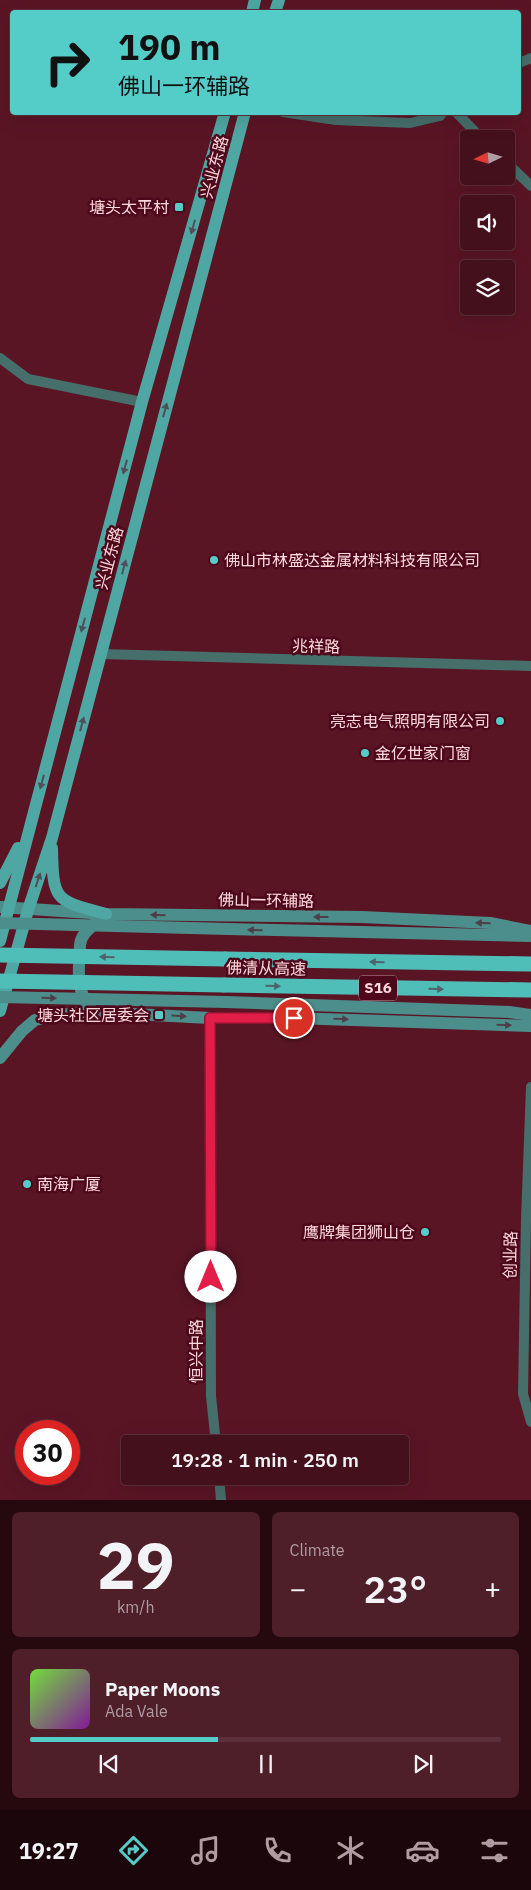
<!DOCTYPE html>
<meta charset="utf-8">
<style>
:root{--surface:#44101c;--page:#4e1e29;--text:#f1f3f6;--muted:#af9da3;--line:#5c303b;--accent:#54cdc8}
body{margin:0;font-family:"IBM Plex Sans","Noto Sans SC",sans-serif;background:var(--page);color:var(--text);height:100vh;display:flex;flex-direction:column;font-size:19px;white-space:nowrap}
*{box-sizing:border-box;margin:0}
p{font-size:16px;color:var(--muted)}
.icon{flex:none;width:28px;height:28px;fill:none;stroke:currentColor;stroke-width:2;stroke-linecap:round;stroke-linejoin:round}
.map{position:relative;height:1500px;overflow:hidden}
.side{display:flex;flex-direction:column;gap:12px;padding:12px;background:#25090f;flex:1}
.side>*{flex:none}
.top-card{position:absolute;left:10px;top:10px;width:511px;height:105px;border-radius:5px;box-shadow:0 5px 20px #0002,0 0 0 1px var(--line);background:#54cdc8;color:#111;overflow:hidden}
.needle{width:32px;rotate:265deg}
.tools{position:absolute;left:460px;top:130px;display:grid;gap:10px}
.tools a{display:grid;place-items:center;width:55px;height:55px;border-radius:5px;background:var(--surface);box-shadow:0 5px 20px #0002,0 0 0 1px var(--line);font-size:25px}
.speed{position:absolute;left:15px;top:1420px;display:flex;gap:10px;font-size:25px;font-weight:700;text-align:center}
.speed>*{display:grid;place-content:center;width:65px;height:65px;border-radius:50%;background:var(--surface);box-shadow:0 5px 20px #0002,0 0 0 1px var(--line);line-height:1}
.speed .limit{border:8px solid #d22;background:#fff;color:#111}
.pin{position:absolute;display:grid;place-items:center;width:42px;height:42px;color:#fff;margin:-21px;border:2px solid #fff;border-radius:50%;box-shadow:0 1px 5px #0007}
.me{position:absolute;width:55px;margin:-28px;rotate:0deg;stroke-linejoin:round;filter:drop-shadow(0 0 4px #0008)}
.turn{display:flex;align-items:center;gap:18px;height:105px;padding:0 25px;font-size:22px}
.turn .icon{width:65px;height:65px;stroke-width:2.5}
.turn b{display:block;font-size:35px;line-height:42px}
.big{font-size:38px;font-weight:600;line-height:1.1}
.side .widget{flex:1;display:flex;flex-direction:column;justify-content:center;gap:8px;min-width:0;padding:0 18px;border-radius:8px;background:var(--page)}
.side .dial{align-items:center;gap:0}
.dial b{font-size:65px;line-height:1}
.song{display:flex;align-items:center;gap:15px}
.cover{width:60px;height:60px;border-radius:8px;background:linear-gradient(135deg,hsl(100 70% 55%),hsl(290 70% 35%))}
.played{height:5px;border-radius:2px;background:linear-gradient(90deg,var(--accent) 40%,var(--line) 40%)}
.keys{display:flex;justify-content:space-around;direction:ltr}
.heat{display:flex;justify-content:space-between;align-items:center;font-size:28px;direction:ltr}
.side .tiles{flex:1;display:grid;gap:12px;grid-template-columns:1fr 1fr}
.widget:last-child{grid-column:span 2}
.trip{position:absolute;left:121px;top:1435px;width:288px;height:50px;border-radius:5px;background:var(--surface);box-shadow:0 5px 20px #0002,0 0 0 1px var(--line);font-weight:600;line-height:50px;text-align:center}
.tabs{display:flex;height:80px;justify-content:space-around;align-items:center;background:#1b060b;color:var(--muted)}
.tabs .icon{width:35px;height:35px}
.tabs .current{color:var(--accent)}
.tabs b{font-size:22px;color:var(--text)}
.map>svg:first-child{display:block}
</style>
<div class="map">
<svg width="531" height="1500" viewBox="0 0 531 1500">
<rect width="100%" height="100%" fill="#5a1525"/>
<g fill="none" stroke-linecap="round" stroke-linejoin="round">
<g stroke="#466e6b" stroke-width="10">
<path d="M519,63L531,58"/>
<path d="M283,112L336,120L410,123L440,116L443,112"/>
<path d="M456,112L482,139"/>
<path d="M506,162L531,186"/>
<path d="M0,358L28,379L142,402"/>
<path d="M101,654L531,666"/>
<path d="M210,1018L211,1396L216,1444"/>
<path d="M531,1087L526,1219L523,1394L531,1422"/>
<path d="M219,1476L221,1500"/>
</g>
<g stroke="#4c8e8b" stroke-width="12">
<path d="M0,907L106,914L362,917L490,923L531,931"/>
<path d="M229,929L529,936"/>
<path d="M226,1002L509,1012L531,1015"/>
<path d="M90,1007C75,990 79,967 80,945C81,934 90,928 99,920"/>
<path d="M0,1058L22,1031L35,1020L58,1015L95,1012L210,1018H293L531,1026"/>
</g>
<g stroke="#4ea7a3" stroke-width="12">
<path d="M252,12L255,0"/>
<path d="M275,12L279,0"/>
<path d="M52,848C53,902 55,900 106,914"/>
<path d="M0,883L18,848"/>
<path d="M0,941L142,402L225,112"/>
<path d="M0,1011L28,910L52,838L245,112"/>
</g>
<g stroke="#4fbeb9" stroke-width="15">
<path d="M225,959L531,964"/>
<path d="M224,985L531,990"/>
</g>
<g stroke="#4c8e8b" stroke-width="12">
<path d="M0,923L229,929"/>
<path d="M0,997L226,1002"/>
</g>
<g stroke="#4fbeb9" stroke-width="15">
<path d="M0,955L225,959"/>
<path d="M0,981L224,985"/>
</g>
</g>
<defs><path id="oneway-solid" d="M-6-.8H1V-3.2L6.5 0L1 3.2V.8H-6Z" transform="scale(1.25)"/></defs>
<g fill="#4e5059">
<use href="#oneway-solid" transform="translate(193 227) rotate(106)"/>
<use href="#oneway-solid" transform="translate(165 410) rotate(-75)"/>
<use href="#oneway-solid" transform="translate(125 467) rotate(105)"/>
<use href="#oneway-solid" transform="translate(124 567) rotate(-75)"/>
<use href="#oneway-solid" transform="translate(83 625) rotate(105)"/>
<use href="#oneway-solid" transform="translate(82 724) rotate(-75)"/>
<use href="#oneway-solid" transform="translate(42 782) rotate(105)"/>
<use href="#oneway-solid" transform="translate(38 880) rotate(-72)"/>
</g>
<g fill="#4d3e48">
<use href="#oneway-solid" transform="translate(158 915) rotate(-179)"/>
<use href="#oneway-solid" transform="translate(321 917) rotate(-180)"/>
<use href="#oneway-solid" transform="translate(483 923) rotate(-178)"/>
<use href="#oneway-solid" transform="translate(255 930) rotate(-178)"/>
<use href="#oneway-solid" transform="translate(49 998) rotate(1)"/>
<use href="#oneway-solid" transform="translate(179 1016) rotate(3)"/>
<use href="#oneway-solid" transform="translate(341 1019) rotate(2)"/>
<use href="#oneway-solid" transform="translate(504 1025) rotate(2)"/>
</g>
<g fill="#4e636a">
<use href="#oneway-solid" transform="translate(107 957) rotate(-179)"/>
<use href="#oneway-solid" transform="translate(377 962) rotate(-179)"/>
<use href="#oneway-solid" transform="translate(273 986) rotate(1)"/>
<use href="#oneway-solid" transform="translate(436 989) rotate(1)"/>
</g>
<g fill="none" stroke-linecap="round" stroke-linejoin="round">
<defs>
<path id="route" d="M211,1277L210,1018H294"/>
</defs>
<use href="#route" stroke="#92132f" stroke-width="12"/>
<use href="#route" stroke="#e11d48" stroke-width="9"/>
</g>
<g fill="#54cdc8" stroke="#4e081c" stroke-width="2">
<rect x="174" y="202" width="10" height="10" rx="2.5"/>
<circle cx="214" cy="560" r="5"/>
<circle cx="500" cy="721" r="5"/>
<circle cx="365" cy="753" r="5"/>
<rect x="154" y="1010" width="10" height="10" rx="2.5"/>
<circle cx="27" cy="1184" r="5"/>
<circle cx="425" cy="1232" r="5"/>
</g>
<g text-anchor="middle" stroke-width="5" stroke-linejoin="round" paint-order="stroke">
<rect fill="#4e081c" stroke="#c89aa2" stroke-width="1" x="359" y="975.5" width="38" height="25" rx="4"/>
<g font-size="15" font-weight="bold" fill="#fdd9dc">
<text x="378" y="993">S16</text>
</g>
<g font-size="16" fill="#fdd9dc" stroke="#4e081c">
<text transform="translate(214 167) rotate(-75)" y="6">兴业东路</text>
<text transform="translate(109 558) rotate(-75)" y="6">兴业东路</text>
<text transform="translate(316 646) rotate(1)" y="6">兆祥路</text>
<text transform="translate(266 900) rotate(1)" y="6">佛山一环辅路</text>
<text transform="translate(266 968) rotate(1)" y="6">佛清从高速</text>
<text transform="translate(510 1255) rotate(-89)" y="6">创业路</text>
<text transform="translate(196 1351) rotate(-90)" y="6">恒兴中路</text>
</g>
<g font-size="16" fill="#fdd9dc" stroke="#4e081c" text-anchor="end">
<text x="169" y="213">塘头太平村</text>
<text x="224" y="566" text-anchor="start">佛山市林盛达金属材料科技有限公司</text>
<text x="490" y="727">亮志电气照明有限公司</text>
<text x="375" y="759" text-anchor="start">金亿世家门窗</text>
<text x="149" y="1021">塘头社区居委会</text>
<text x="37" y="1190" text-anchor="start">南海广厦</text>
<text x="415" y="1238">鹰牌集团狮山仓</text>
</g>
</g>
</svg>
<div class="tools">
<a><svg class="needle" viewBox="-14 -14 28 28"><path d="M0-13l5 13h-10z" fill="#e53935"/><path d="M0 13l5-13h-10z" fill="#af9da3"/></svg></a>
<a><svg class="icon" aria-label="sound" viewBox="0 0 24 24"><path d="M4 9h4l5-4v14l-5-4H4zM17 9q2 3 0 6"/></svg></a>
<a><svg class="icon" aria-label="layers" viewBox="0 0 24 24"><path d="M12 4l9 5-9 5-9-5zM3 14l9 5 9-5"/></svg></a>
</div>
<div class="speed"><div class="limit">30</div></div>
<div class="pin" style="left:294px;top:1018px;background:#d93025"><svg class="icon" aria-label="arrive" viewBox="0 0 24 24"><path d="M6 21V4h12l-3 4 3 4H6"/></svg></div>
<svg class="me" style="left:211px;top:1277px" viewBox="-20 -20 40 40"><circle r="19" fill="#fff"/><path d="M0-13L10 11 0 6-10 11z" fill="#e11d48"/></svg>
<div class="trip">19:28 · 1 min · 250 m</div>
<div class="top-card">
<div class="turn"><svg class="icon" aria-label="right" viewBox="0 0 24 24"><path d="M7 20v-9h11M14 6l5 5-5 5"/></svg><div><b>190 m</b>佛山一环辅路</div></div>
</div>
</div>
<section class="side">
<div class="tiles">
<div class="widget dial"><b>29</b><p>km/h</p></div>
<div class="widget"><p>Climate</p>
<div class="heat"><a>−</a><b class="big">23°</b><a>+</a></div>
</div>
<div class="widget">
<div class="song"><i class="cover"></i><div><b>Paper Moons</b><p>Ada Vale</p></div></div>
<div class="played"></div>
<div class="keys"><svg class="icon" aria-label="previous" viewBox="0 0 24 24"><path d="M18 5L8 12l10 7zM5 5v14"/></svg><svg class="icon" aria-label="pause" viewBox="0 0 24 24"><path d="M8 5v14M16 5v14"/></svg><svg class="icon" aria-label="next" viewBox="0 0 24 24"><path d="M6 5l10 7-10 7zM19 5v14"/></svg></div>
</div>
</div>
</section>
<nav class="tabs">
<b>19:27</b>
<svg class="icon current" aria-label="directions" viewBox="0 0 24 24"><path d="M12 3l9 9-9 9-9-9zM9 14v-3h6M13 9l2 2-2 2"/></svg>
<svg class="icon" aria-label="music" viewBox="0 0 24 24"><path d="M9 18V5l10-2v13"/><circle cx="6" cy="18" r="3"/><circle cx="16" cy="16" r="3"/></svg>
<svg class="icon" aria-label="phone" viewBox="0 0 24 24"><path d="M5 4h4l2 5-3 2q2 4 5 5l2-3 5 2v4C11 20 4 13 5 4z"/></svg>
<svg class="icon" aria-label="climate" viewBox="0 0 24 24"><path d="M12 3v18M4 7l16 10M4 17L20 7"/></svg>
<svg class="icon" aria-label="car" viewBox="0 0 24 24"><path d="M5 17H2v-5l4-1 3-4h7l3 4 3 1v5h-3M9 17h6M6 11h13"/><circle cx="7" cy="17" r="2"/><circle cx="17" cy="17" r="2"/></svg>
<svg class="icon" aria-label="filters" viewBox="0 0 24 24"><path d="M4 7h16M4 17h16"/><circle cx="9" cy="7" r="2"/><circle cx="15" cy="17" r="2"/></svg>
</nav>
